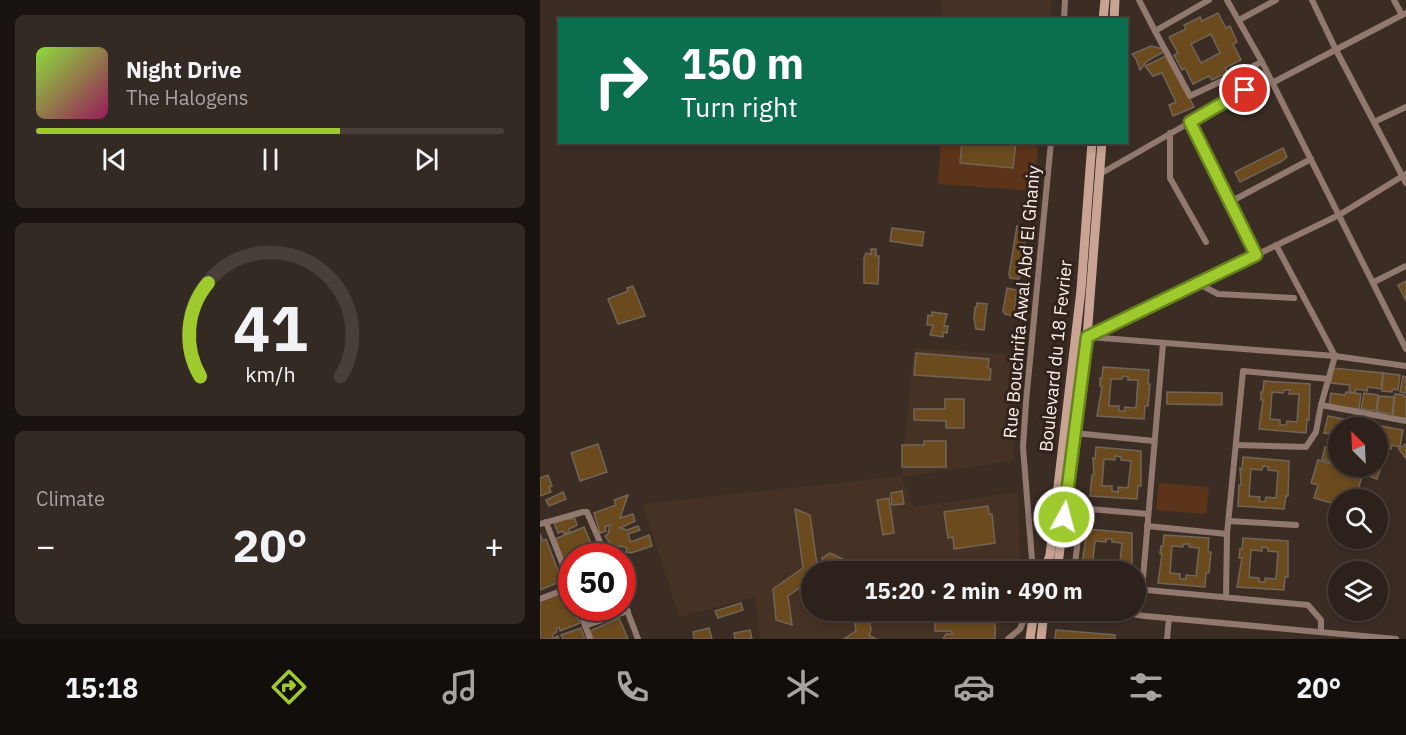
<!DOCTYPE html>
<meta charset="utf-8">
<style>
:root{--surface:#2c221b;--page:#342a24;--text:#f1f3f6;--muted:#a6a4a3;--line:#483f3a;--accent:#9fca2d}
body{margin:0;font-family:"IBM Plex Sans",sans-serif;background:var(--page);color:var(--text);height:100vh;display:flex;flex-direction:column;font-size:22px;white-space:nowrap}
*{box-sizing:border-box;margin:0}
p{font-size:20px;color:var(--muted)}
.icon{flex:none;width:33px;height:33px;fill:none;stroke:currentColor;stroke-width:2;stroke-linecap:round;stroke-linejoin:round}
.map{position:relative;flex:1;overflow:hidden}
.side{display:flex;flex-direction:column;gap:15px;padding:15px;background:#18130f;width:540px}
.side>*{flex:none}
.banner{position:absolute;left:18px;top:18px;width:570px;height:126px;border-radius:0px;box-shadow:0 3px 9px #0003,0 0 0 2px var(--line);background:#0b6e4f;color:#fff;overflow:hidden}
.needle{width:39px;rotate:336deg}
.buttons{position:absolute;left:788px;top:417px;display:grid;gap:12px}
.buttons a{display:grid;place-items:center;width:60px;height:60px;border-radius:50%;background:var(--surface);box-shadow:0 3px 9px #0003,0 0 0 2px var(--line);font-size:30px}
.speed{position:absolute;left:18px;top:543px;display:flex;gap:12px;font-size:30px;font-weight:700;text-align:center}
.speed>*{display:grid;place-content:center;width:78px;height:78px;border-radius:50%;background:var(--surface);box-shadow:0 3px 9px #0003,0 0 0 2px var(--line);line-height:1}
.speed .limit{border:9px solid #d22;background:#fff;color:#111}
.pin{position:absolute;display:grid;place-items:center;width:51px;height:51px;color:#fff;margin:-26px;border:3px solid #fff;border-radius:50%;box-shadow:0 2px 6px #0007}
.me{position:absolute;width:66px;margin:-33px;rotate:7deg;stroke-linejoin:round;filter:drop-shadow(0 0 4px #0008)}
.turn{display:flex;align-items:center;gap:21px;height:126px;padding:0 24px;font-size:27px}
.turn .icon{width:78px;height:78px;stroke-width:2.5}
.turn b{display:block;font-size:42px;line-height:51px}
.big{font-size:45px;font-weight:800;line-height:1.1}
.side .tile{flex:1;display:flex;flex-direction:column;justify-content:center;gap:9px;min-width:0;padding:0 21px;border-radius:9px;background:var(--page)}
.side .dial{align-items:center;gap:0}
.dial svg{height:156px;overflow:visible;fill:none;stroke:var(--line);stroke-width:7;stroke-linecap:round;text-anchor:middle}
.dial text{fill:var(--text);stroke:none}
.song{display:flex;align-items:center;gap:18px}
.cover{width:72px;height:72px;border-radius:9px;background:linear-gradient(135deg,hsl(90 70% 55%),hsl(330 70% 35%))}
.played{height:6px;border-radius:3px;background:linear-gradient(90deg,var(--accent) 65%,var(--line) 65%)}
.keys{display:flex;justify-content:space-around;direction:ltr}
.heat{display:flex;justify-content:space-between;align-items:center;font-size:33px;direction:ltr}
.trip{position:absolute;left:261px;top:561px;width:345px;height:60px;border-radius:30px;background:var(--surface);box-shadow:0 3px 9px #0003,0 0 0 2px var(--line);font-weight:800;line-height:60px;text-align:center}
.menu{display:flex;height:96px;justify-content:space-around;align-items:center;background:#120e0b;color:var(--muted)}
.menu .icon{width:42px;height:42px}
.menu .on{color:var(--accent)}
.menu b{font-size:27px;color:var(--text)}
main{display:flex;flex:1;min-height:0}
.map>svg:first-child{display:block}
</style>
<main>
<section class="side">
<div class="tile">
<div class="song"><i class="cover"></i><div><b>Night Drive</b><p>The Halogens</p></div></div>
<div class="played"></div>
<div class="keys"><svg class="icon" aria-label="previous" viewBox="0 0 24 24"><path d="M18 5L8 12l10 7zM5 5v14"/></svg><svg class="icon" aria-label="pause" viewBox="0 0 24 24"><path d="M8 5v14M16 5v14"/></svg><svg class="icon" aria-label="next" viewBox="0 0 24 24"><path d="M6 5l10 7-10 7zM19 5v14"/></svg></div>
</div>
<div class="tile dial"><svg viewBox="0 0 100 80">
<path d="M14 69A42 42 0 1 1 86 69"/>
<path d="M14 69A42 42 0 0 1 18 21" stroke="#9fca2d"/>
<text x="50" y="56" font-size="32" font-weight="700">41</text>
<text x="50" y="72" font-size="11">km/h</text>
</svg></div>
<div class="tile"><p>Climate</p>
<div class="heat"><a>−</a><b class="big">20°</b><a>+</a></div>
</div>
</section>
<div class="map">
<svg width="866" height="639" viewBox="0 0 866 639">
<rect width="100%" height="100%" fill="#3b2d24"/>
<g fill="#463125">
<path d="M401,0H512L510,20L402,19Z"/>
<path d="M374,348L480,355L473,461L361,477L374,507L478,492L480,571L272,572V610L467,611L459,631L450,639H220L215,597L139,617L103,504L361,476Z"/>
</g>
<g fill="#5c341a">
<path d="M401,143H498L494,191L398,184Z"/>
<path d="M619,483L669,487L666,514L616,510Z"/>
</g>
<g fill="#6b4a1e" stroke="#716558" stroke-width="1.5" fill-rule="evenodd">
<path d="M678,13L686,28L690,26L697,42L693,44L701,60L685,68L688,72L672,80L669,76L653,84L645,68L642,70L634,55L638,53L629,37L646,29L644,25L660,17L662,21ZM671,34L680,53L661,63L651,44Z"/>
<path d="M611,46L627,50L607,61L600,70L596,59L592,54Z"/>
<path d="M628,55L654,107L633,116L629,105L636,102L622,73L613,76L605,66Z"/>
<path d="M422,142H476L473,168L420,163Z"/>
<path d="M743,148L747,157L742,161L700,182L695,172Z"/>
<path d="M477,226L486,228L487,231L482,257V276L480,275L479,279L470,278L469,274Z"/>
<path d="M352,228L384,232L382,246L350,241Z"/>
<path d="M331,249H336V256H339L338,284L324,283V258L326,253L331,254Z"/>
<path d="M866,281V301L858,285Z"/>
<path d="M93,286L105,316L78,324L68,299L88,291L87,288Z"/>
<path d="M467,288L477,290L474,316L465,314L463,311Z"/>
<path d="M437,303L447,304L444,330L436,329L434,319L435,307H437Z"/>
<path d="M392,312L407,314L404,326H408L407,333L403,332V337L390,335L393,325H387L388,315L392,316Z"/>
<path d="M376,353L449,359L448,368L451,369L450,380L374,375Z"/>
<path d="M563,367L609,370L608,384H610L608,406H605L604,419L557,416L562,387L560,386V378H562ZM583,376L588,377V380H598L596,408L585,407V411H579V406H569L571,379H582Z"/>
<path d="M792,368L843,373L841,389L828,387L827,391L816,389L815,393L809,392L810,385L791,383Z"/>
<path d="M843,373L860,375L858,390L852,389V392L842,391Z"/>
<path d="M863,376L866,377V393L860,392Z"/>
<path d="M724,381L770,384L769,420L767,419L766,433L719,429L723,400H721V392H723ZM744,390H750L749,394H759L757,422L747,421L746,425H740V420L730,419L732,392L743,393Z"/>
<path d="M627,392L682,393V405L627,404Z"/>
<path d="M806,392L821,394L819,409L789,405L791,393L805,395Z"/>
<path d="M824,393L838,395L836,411L821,409Z"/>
<path d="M855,394L864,395V397H866V418L853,417Z"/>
<path d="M839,396L854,397L852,414L837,412Z"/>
<path d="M405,399H424V428H406V421L374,420V409H405Z"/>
<path d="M788,416L863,430L860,447L852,445L851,449L840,447L839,451L837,450V428H798V435L784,433Z"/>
<path d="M384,441H406V467H362V445H384Z"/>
<path d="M58,444L67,472L40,481L31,453Z"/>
<path d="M866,444V459L859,449Z"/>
<path d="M556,447L601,451V486H598L597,499L550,496L552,475H554L553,458L555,459ZM575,456L581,457V460L591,461L588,488L578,487V492L572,491V486H562L564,459L575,460Z"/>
<path d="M785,447L798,451V464L782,459Z"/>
<path d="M703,457L749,461L748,496H746L744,509L698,506L699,485H701L700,468L702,469ZM723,466L729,467L728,470L738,471L736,498L726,497L725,502L719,501L720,497L709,496L711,469L722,470Z"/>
<path d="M778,460L823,473L815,500H798V505L774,498L778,485L771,483Z"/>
<path d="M837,465L841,467L837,479L823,474L826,466Z"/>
<path d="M8,475L12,486L9,487L11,492L0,496V478Z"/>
<path d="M362,491L364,504L352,505L351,493Z"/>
<path d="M23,492L26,499L9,506L6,500Z"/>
<path d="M88,495L80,518L93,514L95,521L80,528L87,530L98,526L100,530L88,534L91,542L109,535L112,546L91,553L86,552L87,548L80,546L68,550L66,545L70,543L65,536L68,534L70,525L65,527L66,531L60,533L54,513L76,505L74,500Z"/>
<path d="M349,498L354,533L343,535L337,500Z"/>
<path d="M448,506L449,514H452L455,543L414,549L413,537L408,538L404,512Z"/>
<path d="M255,509L270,515L278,572H272V579L248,596L252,625L236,620L233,589L263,568Z"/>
<path d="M25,519H35L37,525L29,529L30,532L24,534L23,531L18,533L14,523Z"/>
<path d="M44,527L56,555L32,556V560L30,557L24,560L15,539Z"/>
<path d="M547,529L592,533V568H589V572H569V570H579L582,543L572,542V539H566V542L555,541L552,568L563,569V572H541Z"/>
<path d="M0,534L3,541L6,539L22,581L0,590Z"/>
<path d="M624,535L669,538L668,552H671L669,573H666L665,587L618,583L622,554H620L621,546H623ZM643,544H649V547L659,548L656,576L646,575V579H640V574L630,573L632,546L643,547Z"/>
<path d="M703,538L748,541V577H745L744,590L697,587L702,558H699L700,549H702ZM722,547L728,548V551L738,552L736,579L725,578V582H719V578L709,577L711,550L722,551Z"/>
<path d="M290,553L313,564H317L318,572H285L282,558Z"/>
<path d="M26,591L32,608L40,623L20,631L19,627L16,629L17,632L12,635L13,638L18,636L19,639H0V601Z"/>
<path d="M201,603L203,610L178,618L175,611Z"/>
<path d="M42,608H77L47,620Z"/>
<path d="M313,610H353L340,619L332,615L329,618L331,630L329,635L336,639H304L316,631Z"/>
<path d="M395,610H455V639H403L406,634H413L411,631H395Z"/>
<path d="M79,618L88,639H53L50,631Z"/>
<path d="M41,628L45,639H23L21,635Z"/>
<path d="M169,628L172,639H154L153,632Z"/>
<path d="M210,630L212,639H195L194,633Z"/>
<path d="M516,630L575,635V639H515Z"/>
</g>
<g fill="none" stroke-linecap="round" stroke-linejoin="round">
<g stroke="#927970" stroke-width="6">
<path d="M599,0L615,31"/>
<path d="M669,0L615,31L650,96L722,62"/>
<path d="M687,0L722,62L866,349"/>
<path d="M772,0L796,50L866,183"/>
<path d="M854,0L862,15"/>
<path d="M524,20L525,0"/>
<path d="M699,20L736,0"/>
<path d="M732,83L866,13"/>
<path d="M650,122L716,255"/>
<path d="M834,122L866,107"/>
<path d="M630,133V178L666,242"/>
<path d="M560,174L729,77"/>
<path d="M690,202L771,159"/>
<path d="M736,245L795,356L866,366"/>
<path d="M834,282L866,266"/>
<path d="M657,283L678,294L754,298"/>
<path d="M536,336L795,356L781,405L866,421"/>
<path d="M549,336L799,215L866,174"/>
<path d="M534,433L614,441"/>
<path d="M696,445L766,447L776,432L781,405"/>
<path d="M689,521L756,525"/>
<path d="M6,522L32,588"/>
<path d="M0,524L43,512H47L66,556"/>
<path d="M607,526L687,534"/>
<path d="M493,572L483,447L486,402L511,142"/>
<path d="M534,572L541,514L549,509L608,514"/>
<path d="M596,589L768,605L781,620V632"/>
<path d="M602,590L623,344"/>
<path d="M82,597L98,639"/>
<path d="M686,597L687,534L703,371L789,379"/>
<path d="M0,599L31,587"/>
<path d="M39,608L50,639"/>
<path d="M563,610L605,616L856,639"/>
<path d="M45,626L88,611"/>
<path d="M468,639L480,629L488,610"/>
<path d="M627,639L629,618"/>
</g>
<g stroke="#c9a393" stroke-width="9">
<path d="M563,20L565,0"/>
<path d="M574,20L575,0"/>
<path d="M504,572L510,555L541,290L552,142"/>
<path d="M517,572L547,337L562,142"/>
<path d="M490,639L494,611"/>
<path d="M501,639L504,612"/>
</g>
</g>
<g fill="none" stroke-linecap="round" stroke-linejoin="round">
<defs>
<path id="route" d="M524,517L547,337L716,255L650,122L705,90"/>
</defs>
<use href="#route" stroke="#67831d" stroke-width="15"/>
<use href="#route" stroke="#9fca2d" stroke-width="10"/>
</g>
<g text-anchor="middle" stroke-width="6" stroke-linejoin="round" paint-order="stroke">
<g font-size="18" fill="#fbf1eb" stroke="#31231b">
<text transform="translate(482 302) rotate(-85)" y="6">Rue Bouchrifa Awal Abd El Ghaniy</text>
<text transform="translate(516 356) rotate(-84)" y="6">Boulevard du 18 Fevrier</text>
</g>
</g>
</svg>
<div class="buttons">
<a><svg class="needle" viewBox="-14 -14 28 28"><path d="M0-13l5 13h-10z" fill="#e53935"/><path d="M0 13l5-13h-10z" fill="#a6a4a3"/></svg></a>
<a><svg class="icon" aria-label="search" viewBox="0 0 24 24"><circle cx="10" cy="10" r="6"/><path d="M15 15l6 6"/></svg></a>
<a><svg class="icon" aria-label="layers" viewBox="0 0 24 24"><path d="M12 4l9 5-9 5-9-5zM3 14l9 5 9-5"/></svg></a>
</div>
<div class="speed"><div class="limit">50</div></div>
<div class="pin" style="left:705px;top:90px;background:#d93025"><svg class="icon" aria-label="arrive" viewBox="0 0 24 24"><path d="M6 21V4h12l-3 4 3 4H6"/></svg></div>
<svg class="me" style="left:524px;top:517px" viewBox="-20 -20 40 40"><circle r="17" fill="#9fca2d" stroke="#fff" stroke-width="3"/><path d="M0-11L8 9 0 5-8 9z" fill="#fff"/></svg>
<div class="trip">15:20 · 2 min · 490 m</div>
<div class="banner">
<div class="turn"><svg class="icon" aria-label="right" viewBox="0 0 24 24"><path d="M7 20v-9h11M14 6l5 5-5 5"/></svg><div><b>150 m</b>Turn right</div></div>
</div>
</div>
</main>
<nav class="menu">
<b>15:18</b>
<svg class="icon on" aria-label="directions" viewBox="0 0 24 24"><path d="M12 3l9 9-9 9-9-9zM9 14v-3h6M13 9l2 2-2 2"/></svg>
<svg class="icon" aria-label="music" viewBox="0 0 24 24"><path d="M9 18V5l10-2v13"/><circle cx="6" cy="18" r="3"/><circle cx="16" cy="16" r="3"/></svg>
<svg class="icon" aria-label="phone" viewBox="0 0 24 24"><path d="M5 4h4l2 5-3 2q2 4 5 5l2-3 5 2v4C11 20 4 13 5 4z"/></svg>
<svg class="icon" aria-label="climate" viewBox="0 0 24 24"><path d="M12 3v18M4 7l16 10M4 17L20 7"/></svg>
<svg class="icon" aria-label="car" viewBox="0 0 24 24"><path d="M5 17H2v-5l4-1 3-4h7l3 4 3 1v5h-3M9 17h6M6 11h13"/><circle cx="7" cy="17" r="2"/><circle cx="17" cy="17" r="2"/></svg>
<svg class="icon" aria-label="filters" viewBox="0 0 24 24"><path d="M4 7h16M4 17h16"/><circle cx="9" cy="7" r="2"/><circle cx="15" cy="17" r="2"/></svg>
<b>20°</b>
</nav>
